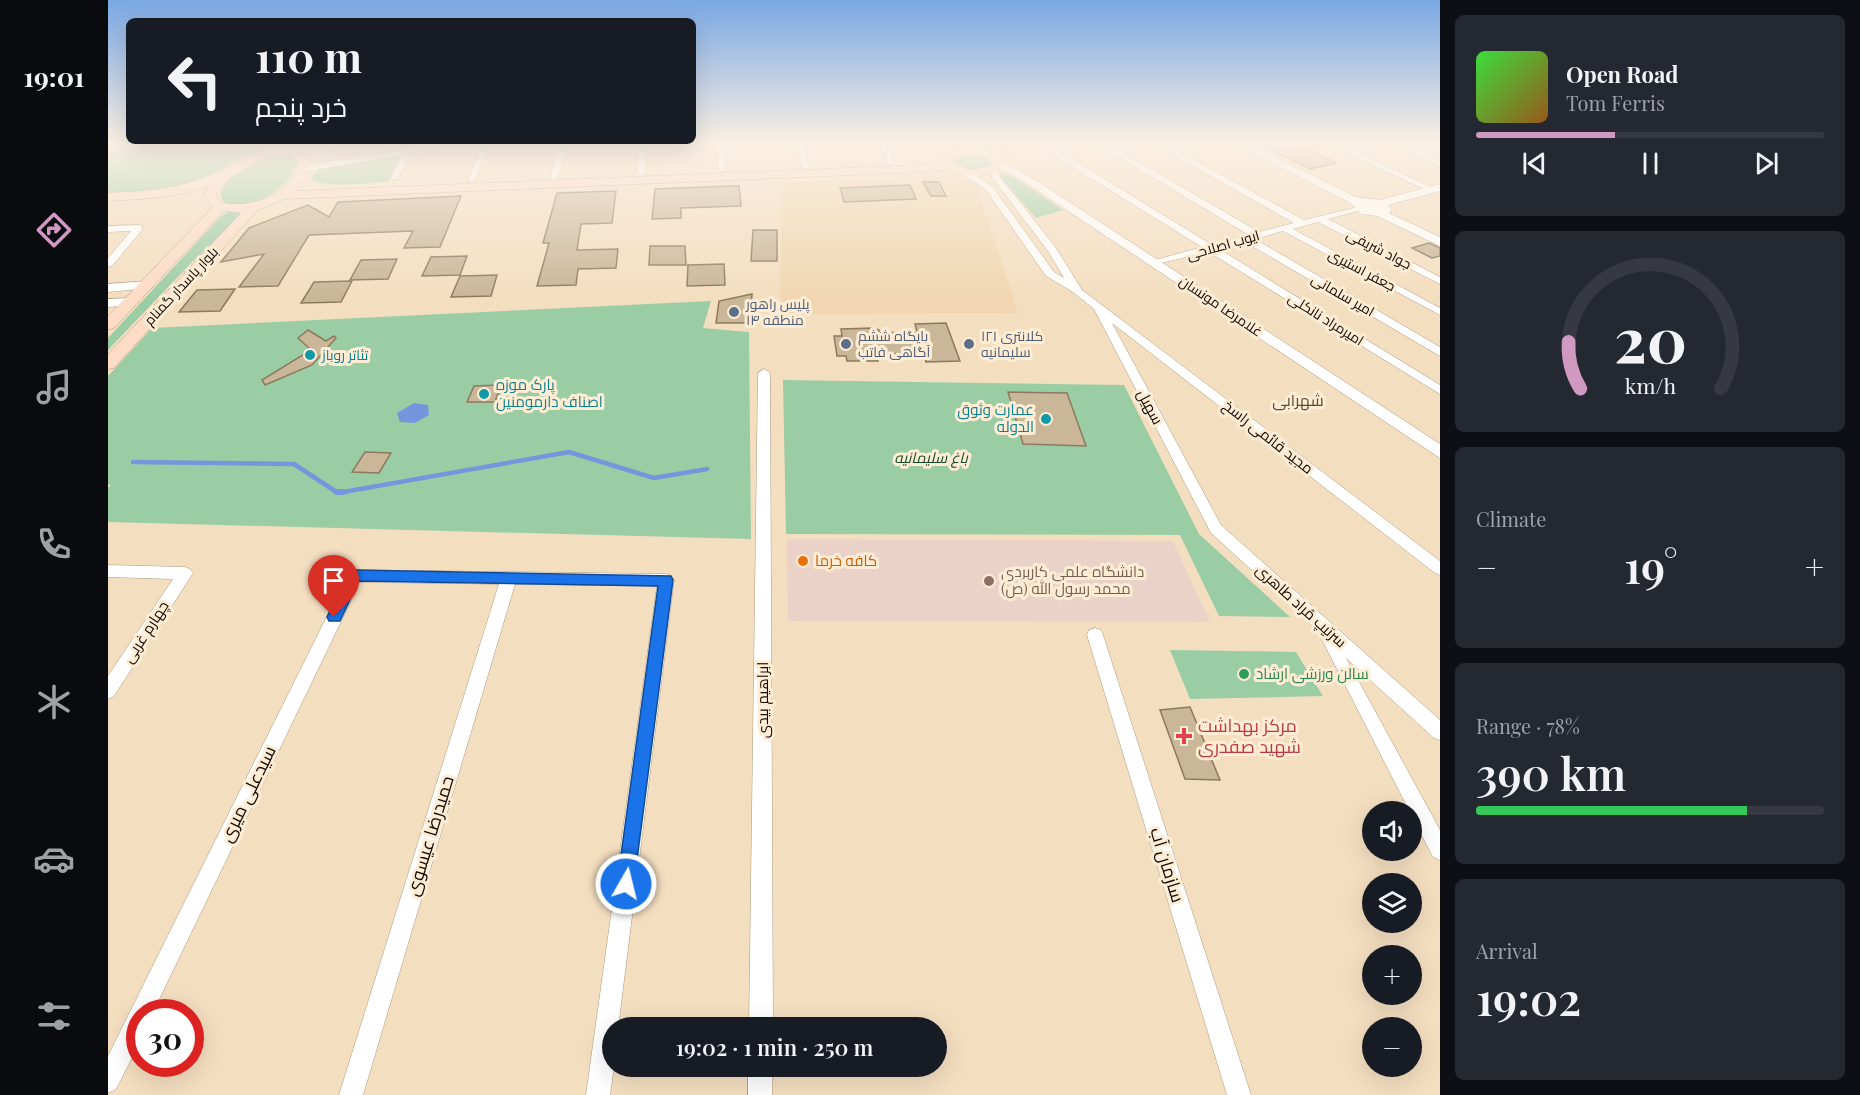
<!DOCTYPE html>
<meta charset="utf-8">
<style>
:root{--surface:#171b24;--page:#242831;--text:#f1f3f6;--muted:#9ea1a6;--line:#363941;--accent:#cf99c1}
body{margin:0;font-family:"Playfair Display",Cairo,serif;background:var(--page);color:var(--text);height:100vh;display:flex;flex-direction:column;font-size:22px;white-space:nowrap}
*{box-sizing:border-box;margin:0}
p{font-size:20px;color:var(--muted)}
.icon{flex:none;width:33px;height:33px;fill:none;stroke:currentColor;stroke-width:2;stroke-linecap:round;stroke-linejoin:round}
.map{position:relative;flex:1;overflow:hidden}
.panel{display:flex;flex-direction:column;gap:15px;padding:15px;background:#0d0f14;width:420px}
.panel>*{flex:none}
.guide{position:absolute;left:18px;top:18px;width:570px;height:126px;border-radius:9px;box-shadow:0 6px 24px #0002;background:#171b24;color:var(--text);overflow:hidden}
.buttons{position:absolute;left:1254px;top:801px;display:grid;gap:12px}
.buttons a{display:grid;place-items:center;width:60px;height:60px;border-radius:50%;background:var(--surface);box-shadow:0 6px 24px #0002;font-size:30px}
.speed{position:absolute;left:18px;top:999px;display:flex;gap:12px;font-size:30px;font-weight:700;text-align:center}
.speed>*{display:grid;place-content:center;width:78px;height:78px;border-radius:50%;background:var(--surface);box-shadow:0 6px 24px #0002;line-height:1}
.speed .limit{border:9px solid #d22;background:#fff;color:#111}
.pin{position:absolute;display:grid;place-items:center;width:51px;height:51px;color:#fff;margin:-62px -26px;border-radius:50% 50% 50% 0;rotate:-45deg;box-shadow:0 0 6px #0007}
.pin .icon{rotate:45deg}
.me{position:absolute;width:66px;margin:-33px;rotate:8deg;stroke-linejoin:round;filter:drop-shadow(0 0 4px #0008)}
.turn{display:flex;align-items:center;gap:21px;height:126px;padding:0 30px;font-size:27px}
.turn .icon{width:78px;height:78px;stroke-width:2.5}
.turn b{display:block;font-size:42px;line-height:51px}
.big{font-size:45px;font-weight:600;line-height:1.1}
.panel .card{flex:1;display:flex;flex-direction:column;justify-content:center;gap:9px;min-width:0;padding:0 21px;border-radius:9px;background:var(--page)}
.panel .dial{align-items:center;gap:0}
.dial svg{height:156px;overflow:visible;fill:none;stroke:var(--line);stroke-width:7;stroke-linecap:round;text-anchor:middle}
.dial text{fill:var(--text);stroke:none}
.song{display:flex;align-items:center;gap:18px}
.cover{width:72px;height:72px;border-radius:9px;background:linear-gradient(135deg,hsl(120 70% 55%),hsl(30 70% 35%))}
.played{height:6px;border-radius:3px;background:linear-gradient(90deg,var(--accent) 40%,var(--line) 40%)}
.keys{display:flex;justify-content:space-around;direction:ltr}
.heat{display:flex;justify-content:space-between;align-items:center;font-size:33px;direction:ltr}
.charge{height:9px;border-radius:4px;background:linear-gradient(90deg,#34c759 78%,var(--line) 0)}
.trip{position:absolute;left:494px;top:1017px;width:345px;height:60px;border-radius:30px;background:var(--surface);box-shadow:0 6px 24px #0002;font-weight:600;line-height:60px;text-align:center}
main{display:flex;flex:1;min-height:0}
.dock{display:flex;flex-direction:column;width:108px;justify-content:space-around;align-items:center;background:#090b0e;color:var(--muted)}
.dock .icon{width:42px;height:42px}
.dock .current{color:var(--accent)}
.dock b{font-size:27px;color:var(--text)}
.map>svg:first-child{display:block}
</style>
<main>
<nav class="dock">
<b>19:01</b>
<svg class="icon current" aria-label="directions" viewBox="0 0 24 24"><path d="M12 3l9 9-9 9-9-9zM9 14v-3h6M13 9l2 2-2 2"/></svg>
<svg class="icon" aria-label="music" viewBox="0 0 24 24"><path d="M9 18V5l10-2v13"/><circle cx="6" cy="18" r="3"/><circle cx="16" cy="16" r="3"/></svg>
<svg class="icon" aria-label="phone" viewBox="0 0 24 24"><path d="M5 4h4l2 5-3 2q2 4 5 5l2-3 5 2v4C11 20 4 13 5 4z"/></svg>
<svg class="icon" aria-label="climate" viewBox="0 0 24 24"><path d="M12 3v18M4 7l16 10M4 17L20 7"/></svg>
<svg class="icon" aria-label="car" viewBox="0 0 24 24"><path d="M5 17H2v-5l4-1 3-4h7l3 4 3 1v5h-3M9 17h6M6 11h13"/><circle cx="7" cy="17" r="2"/><circle cx="17" cy="17" r="2"/></svg>
<svg class="icon" aria-label="filters" viewBox="0 0 24 24"><path d="M4 7h16M4 17h16"/><circle cx="9" cy="7" r="2"/><circle cx="15" cy="17" r="2"/></svg>
</nav>
<div class="map">
<svg width="1332" height="1095" viewBox="0 0 1332 1095">
<rect width="100%" height="100%" fill="#f4dec0"/>
<path fill="#f1d6b1" d="M845,174L868,183L910,313L672,314L674,183Z"/>
<path fill="#ead2c8" d="M679,539L1065,541L1102,622L680,621Z"/>
<g fill="#9bcda5">
<path d="M80,143H161L155,149L130,159L87,186L71,190L0,193V151Z"/>
<path d="M168,154L183,155L189,162C186,187 135,218 114,200L113,193C120,172 148,159 168,154Z"/>
<path d="M294,154L281,182C264,182 215,189 203,179L206,174L214,168Z"/>
<path d="M855,154L875,156L883,161L884,166L862,171L847,165L844,160Z"/>
<path d="M893,173L907,178L955,210L928,218L892,177Z"/>
<path d="M122,211H139L84,262L0,350V338L113,216Z"/>
<path d="M603,301L595,328L641,332L643,539L0,522V488L3,485L0,484V376L44,328Z"/>
<path d="M675,380L1016,385L1091,534L1182,617L1111,616L1072,535L678,534Z"/>
<path d="M1062,650L1188,652L1215,696L1082,699Z"/>
</g>
<path fill="#7596dc" d="M306,403L320,405L321,415L307,423L292,422L289,413Z"/>
<g fill="none" stroke-linecap="round" stroke-linejoin="round">
<path stroke="#7596dc" stroke-width="4.5" d="M25,462L186,464L230,493L461,452L546,478L599,469"/>
<path stroke="#7596dc" stroke-width="6" d="M229,492H235"/>
</g>
<g fill="#cab698" stroke="#8d7a5e" stroke-width="1.5">
<path d="M1187,143L1228,163L1202,169L1160,148Z"/>
<path d="M815,182H831L838,196H823Z"/>
<path d="M802,185L808,199L736,202L732,188Z"/>
<path d="M622,186H631L633,206L573,208V218L544,219L547,189Z"/>
<path d="M508,191L504,223L473,224L469,250L510,249L508,268L470,269L468,285L429,286L441,243H435L449,193Z"/>
<path d="M353,196L332,247L296,248L305,231L201,235L170,286L131,287L156,254L113,262L141,228L200,205L221,217L230,202Z"/>
<path d="M645,230H669V261H643Z"/>
<path d="M1321,243L1332,248V256L1324,258L1304,248Z"/>
<path d="M542,246H577L578,265H541Z"/>
<path d="M359,256L352,275L314,276L323,257Z"/>
<path d="M289,259L280,279L242,280L253,260Z"/>
<path d="M616,264L617,285L579,286L580,265Z"/>
<path d="M389,275L383,296L343,297L352,276Z"/>
<path d="M244,281L233,302L193,303L206,282Z"/>
<path d="M127,289L112,311L71,312L89,290Z"/>
<path d="M644,294L642,323H608L611,301Z"/>
<path d="M838,323L852,361L818,362L816,353L768,354L770,361H739L738,356H729L726,336H734L733,329L765,328L771,330V333L809,332L807,324Z"/>
<path d="M200,330L218,341L226,336L228,338L204,365L157,385L154,380L203,350L190,338Z"/>
<path d="M393,385L387,402H359L366,386Z"/>
<path d="M900,392L959,393L978,446L915,444Z"/>
<path d="M257,452L283,453L271,473L244,472Z"/>
<path d="M1082,707L1112,780L1077,779L1052,710Z"/>
</g>
<g fill="none" stroke-linecap="round" stroke-linejoin="round">
<defs>
<g id="minor">
<path d="M374,143H382L367,180L360,182Z"/>
<path d="M452,143H460L450,177L446,180L442,177Z"/>
<path d="M530,143H538L537,173L533,176L529,173Z"/>
<path d="M608,143H616L617,172L610,170Z"/>
<path d="M688,143H696L701,169L694,167Z"/>
<path d="M772,143H780L787,166L780,164Z"/>
<path d="M932,143H938L1104,245L1141,235L987,143H998L1151,232L1186,223L1044,143H1055L1196,220L1254,206V210L1220,219L1332,277V284L1210,222L1185,229L1332,308V315L1175,231L1147,239L1332,347V356L1137,242L1111,249L1332,385V394L1101,252L1044,265V261L1094,247L932,147Z"/>
<path d="M1217,143H1229L1327,189L1320,191Z"/>
<path d="M1281,143H1293L1332,160V166Z"/>
<path d="M296,151L303,153L290,179H284L283,177Z"/>
<path d="M883,168H889L892,177L948,248L974,290L1332,561V575L1327,573L1004,323L1113,525L1332,720V740L1326,738L1238,658L1332,830V860L1325,857L1209,630L1103,533L986,309L965,292L938,276L878,190L852,172L859,170L884,186L946,272L956,278L940,251L884,177Z"/>
<path d="M31,225L34,226V230L4,266L0,267V258L23,231L0,232V226Z"/>
<path d="M656,369L662,373L665,1028H641L650,373Z"/>
<path d="M0,565L77,567L82,569L85,573L6,696L0,699V676L65,579L0,577Z"/>
<path d="M247,570L558,574L563,576L566,580L510,1028H504L506,1066L502,1095H478L549,586L407,584L255,1095H231L391,584L252,582L45,1012H32V1042L8,1089L0,1093V1056L239,576L242,572Z"/>
<path d="M987,628L993,630L995,635L1143,1095H1119L979,635L981,630Z"/>
<rect x="640" y="1066" width="24" height="29"/>
</g>
<g id="tertiary">
<path d="M193,143L210,152L230,150L235,153C221,164 197,157 185,146Z"/>
<path d="M332,143H359L196,172L190,169L196,166Z"/>
<path d="M851,143H865L877,152L868,154Z"/>
<path d="M1124,143H1138L1248,197L1272,200L1332,184V191L1280,205L1284,209L1281,213L1332,237V246L1269,216L1253,214L1241,202Z"/>
<path d="M887,162H895L926,179L1332,444V458L918,183L887,166Z"/>
<path d="M39,281L44,282V288L0,292V284Z"/>
<path d="M23,298L30,302L28,305L0,307V299Z"/>
</g>
<path id="secondary" d="M161,143H173L169,148L190,149L202,158L199,175L187,191L833,164L835,155L856,148L886,153L927,143H948L894,158L893,170L871,177L841,171L176,199L150,210L6,368L0,369V354L133,213L116,211L6,328L0,330V316L104,208L96,194L101,186C68,198 34,199 0,201V193C53,191 82,187 129,163C140,157 151,152 161,143ZM160,155H183L190,159C191,194 140,210 112,202L108,194L120,179ZM857,155L876,157L883,161V166L864,170L845,163V159Z"/>
</defs>
<use href="#minor" stroke="#ae997d" stroke-width="1"/>
<use href="#tertiary" stroke="#ae997d" stroke-width="1"/>
<use href="#secondary" stroke="#ae997d" stroke-width="1"/>
<use href="#minor" fill="#fff" fill-rule="evenodd"/>
<use href="#tertiary" fill="#fff" fill-rule="evenodd"/>
<use href="#secondary" fill="#fcdcc7" fill-rule="evenodd"/>
</g>
<linearGradient id="sky" x2="0" y2="1"><stop stop-color="#7aa8e3"/><stop offset="0.48" stop-color="#faf0e3"/><stop offset="1" stop-color="#faf0e3" stop-opacity="0"/></linearGradient>
<rect width="1332" height="297" fill="url(#sky)"/>
<path fill="#1a73e8" stroke="#114b97" stroke-width="1.5" d="M247,570L563,576L565,580L525,891L518,894L511,891L509,884L550,586L251,581L232,621H221L219,617L242,572Z"/>
<g fill="#5c6f8a" stroke="#feecd4" stroke-width="2">
<circle cx="626" cy="312" r="6"/>
<circle cx="738" cy="344" r="6"/>
<circle cx="861" cy="344" r="6"/>
</g>
<g fill="#0f9aa8" stroke="#feecd4" stroke-width="2">
<circle cx="202" cy="355" r="6"/>
<circle cx="376" cy="394" r="6"/>
<circle cx="938" cy="419" r="6"/>
</g>
<circle fill="#e8710a" stroke="#feecd4" stroke-width="2" cx="695" cy="561" r="6"/>
<circle fill="#8d6e63" stroke="#feecd4" stroke-width="2" cx="881" cy="581" r="6"/>
<circle fill="#2e9e5b" stroke="#feecd4" stroke-width="2" cx="1136" cy="674" r="6"/>
<path fill="#e0444e" stroke="#feecd4" stroke-width="2" d="M1073 727h6v6h6v6h-6v6h-6v-6h-6v-6h6z"/>
<g text-anchor="middle" stroke-width="6" stroke-linejoin="round" paint-order="stroke">
<g font-size="14" fill="#110a02" stroke="#feecd4">
<text transform="translate(1115 245) rotate(-16)" y="5">ایوب اصلاحی</text>
<text transform="translate(1271 249) rotate(27)" y="5">جواد شریفی</text>
<text transform="translate(1254 270) rotate(28)" y="5">جعفر استیری</text>
<text transform="translate(73 286) rotate(-47)" y="5">بلوار پاسدار گمنام</text>
<text transform="translate(1235 295) rotate(30)" y="5">امیر سلمانی</text>
<text transform="translate(1113 306) rotate(34)" y="5">غلامرضا مونسان</text>
<text transform="translate(1218 319) rotate(32)" y="5">امیرمراد نانکلی</text>
</g>
<g font-size="14" fill="#4e5e75" stroke="#feecd4" text-anchor="start">
<text x="638" y="309">پلیس راهور<tspan x="638" dy="16">منطقه ۱۴</tspan></text>
<text x="750" y="341">پایگاه ششم<tspan x="750" dy="16">آگاهی فاتب</tspan></text>
<text x="873" y="341">كلانتری ١٢١<tspan x="873" dy="16">سلیمانیه</tspan></text>
</g>
<g font-size="14" fill="#0d838f" stroke="#feecd4" text-anchor="start">
<text x="214" y="360">تئاتر روباز</text>
</g>
<g font-size="15" fill="#0d838f" stroke="#feecd4" text-anchor="start">
<text x="388" y="390">پارک موزه<tspan x="388" dy="17">اصناف دارمومنین</tspan></text>
<text x="926" y="415" text-anchor="end">عمارت وثوق<tspan x="926" dy="17">الدوله</tspan></text>
</g>
<g font-size="15" fill="#110a02" stroke="#feecd4">
<text transform="translate(1042 407) rotate(62)" y="5">سهیل</text>
<text transform="translate(1160 437) rotate(38)" y="5">مجید قائمی راسخ</text>
<text transform="translate(1193 606) rotate(42)" y="5">سرتیپ مُراد طاهری</text>
<text transform="translate(38 632) rotate(-57)" y="5">چهارم غربی</text>
<text transform="translate(655 700) rotate(-90)" y="5">ابراهیم بیدی</text>
</g>
<g font-size="15" font-style="italic" fill="#144b26" stroke="#feecd4">
<text x="823" y="463">باغ سلیمانیه</text>
</g>
<g font-size="15" fill="#c56008" stroke="#feecd4" text-anchor="start">
<text x="707" y="566">کافه خرما</text>
</g>
<g font-size="15" fill="#785e54" stroke="#feecd4" text-anchor="start">
<text x="893" y="577">دانشگاه علمی کاربردی<tspan x="893" dy="17">محمد رسول الله (ص)</tspan></text>
</g>
<g font-size="15" fill="#27864d" stroke="#feecd4" text-anchor="start">
<text x="1148" y="679">سالن ورزشی ارشاد</text>
</g>
<g font-size="16" fill="#5b492f" stroke="#feecd4">
<text x="1190" y="406">شهرابی</text>
</g>
<g font-size="18" fill="#be3a42" stroke="#feecd4" text-anchor="start">
<text x="1090" y="732">مرکز بهداشت<tspan x="1090" dy="21">شهید صفدری</tspan></text>
</g>
<g font-size="18" fill="#110a02" stroke="#feecd4">
<text transform="translate(140 794) rotate(-64)" y="6">سیدعلی میری</text>
<text transform="translate(322 836) rotate(-73)" y="6">حمیدرضا عیسوی</text>
<text transform="translate(1059 865) rotate(73)" y="6">سازمان آب</text>
</g>
</g>
</svg>
<div class="buttons">
<a><svg class="icon" aria-label="sound" viewBox="0 0 24 24"><path d="M4 9h4l5-4v14l-5-4H4zM17 9q2 3 0 6"/></svg></a>
<a><svg class="icon" aria-label="layers" viewBox="0 0 24 24"><path d="M12 4l9 5-9 5-9-5zM3 14l9 5 9-5"/></svg></a>
<a>+</a>
<a>−</a>
</div>
<div class="speed"><div class="limit">30</div></div>
<div class="pin" style="left:226px;top:617px;background:#d93025"><svg class="icon" aria-label="arrive" viewBox="0 0 24 24"><path d="M6 21V4h12l-3 4 3 4H6"/></svg></div>
<svg class="me" style="left:518px;top:884px" viewBox="-20 -20 40 40"><circle r="17" fill="#1a73e8" stroke="#fff" stroke-width="3"/><path d="M0-11L8 9 0 5-8 9z" fill="#fff"/></svg>
<div class="trip">19:02 · 1 min · 250 m</div>
<div class="guide">
<div class="turn"><svg class="icon" aria-label="left" viewBox="0 0 24 24"><path d="M17 20v-9H6M10 6l-5 5 5 5"/></svg><div><b>110 m</b>خرد پنجم</div></div>
</div>
</div>
<section class="panel">
<div class="card">
<div class="song"><i class="cover"></i><div><b>Open Road</b><p>Tom Ferris</p></div></div>
<div class="played"></div>
<div class="keys"><svg class="icon" aria-label="previous" viewBox="0 0 24 24"><path d="M18 5L8 12l10 7zM5 5v14"/></svg><svg class="icon" aria-label="pause" viewBox="0 0 24 24"><path d="M8 5v14M16 5v14"/></svg><svg class="icon" aria-label="next" viewBox="0 0 24 24"><path d="M6 5l10 7-10 7zM19 5v14"/></svg></div>
</div>
<div class="card dial"><svg viewBox="0 0 100 80">
<path d="M14 69A42 42 0 1 1 86 69"/>
<path d="M14 69A42 42 0 0 1 8 45" stroke="#cf99c1"/>
<text x="50" y="56" font-size="32" font-weight="700">20</text>
<text x="50" y="72" font-size="11">km/h</text>
</svg></div>
<div class="card"><p>Climate</p>
<div class="heat"><a>−</a><b class="big">19°</b><a>+</a></div>
</div>
<div class="card"><p>Range · 78%</p><b class="big">390 km</b><div class="charge"></div></div>
<div class="card"><p>Arrival</p><b class="big">19:02</b></div>
</section>
</main>
